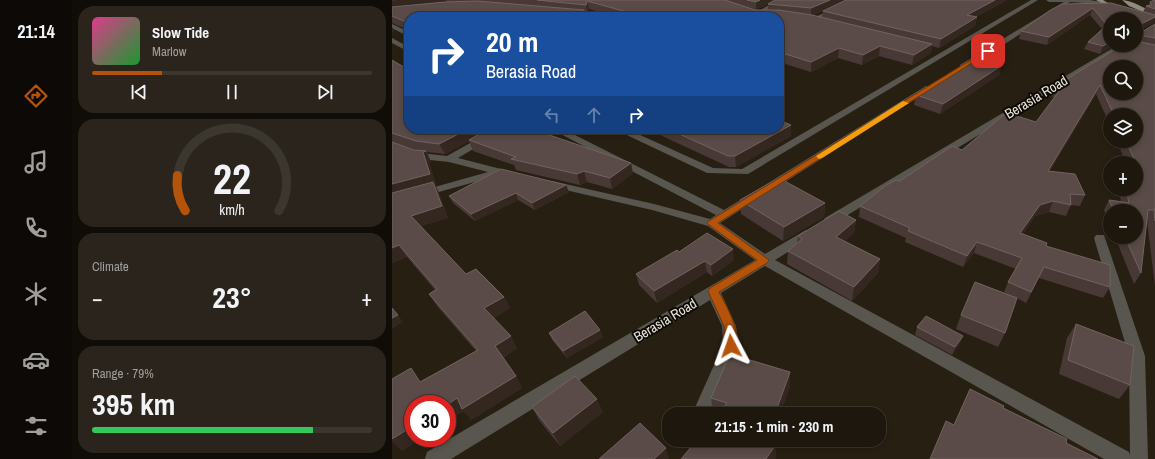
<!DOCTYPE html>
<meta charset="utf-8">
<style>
:root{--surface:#1d170e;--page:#2a241c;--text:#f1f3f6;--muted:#a09f9e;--line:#3b362e;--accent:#b45309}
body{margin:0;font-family:"Archivo Narrow",sans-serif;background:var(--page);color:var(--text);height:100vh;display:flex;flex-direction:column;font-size:15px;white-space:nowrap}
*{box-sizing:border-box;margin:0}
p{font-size:13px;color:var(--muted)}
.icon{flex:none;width:22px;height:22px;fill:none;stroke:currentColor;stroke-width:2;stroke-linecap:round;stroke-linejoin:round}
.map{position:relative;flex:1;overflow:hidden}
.side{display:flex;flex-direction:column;gap:6px;padding:6px;background:#100d08;width:320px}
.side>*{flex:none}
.top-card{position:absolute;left:12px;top:12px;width:380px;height:122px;border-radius:16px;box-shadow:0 2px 6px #0003,0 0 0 1px var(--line);background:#1a4fa0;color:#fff;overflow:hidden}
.fabs{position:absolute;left:711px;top:12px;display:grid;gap:8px}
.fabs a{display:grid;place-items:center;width:40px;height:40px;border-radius:50%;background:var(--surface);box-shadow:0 2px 6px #0003,0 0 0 1px var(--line);font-size:20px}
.speed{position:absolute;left:12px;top:395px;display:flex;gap:8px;font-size:20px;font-weight:700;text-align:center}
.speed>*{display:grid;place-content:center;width:52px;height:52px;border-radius:50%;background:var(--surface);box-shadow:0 2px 6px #0003,0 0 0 1px var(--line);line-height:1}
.speed .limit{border:6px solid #d22;background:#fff;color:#111}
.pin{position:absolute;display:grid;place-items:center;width:34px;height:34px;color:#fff;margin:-17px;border-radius:8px;box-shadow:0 2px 6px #0006}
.me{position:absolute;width:44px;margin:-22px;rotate:356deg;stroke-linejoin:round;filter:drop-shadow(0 0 3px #0008)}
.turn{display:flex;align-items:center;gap:14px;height:84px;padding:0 16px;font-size:18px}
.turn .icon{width:52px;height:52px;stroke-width:2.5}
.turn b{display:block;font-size:28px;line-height:34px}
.lanes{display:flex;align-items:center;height:38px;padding:0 16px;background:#0003;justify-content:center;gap:20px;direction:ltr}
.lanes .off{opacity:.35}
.big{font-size:30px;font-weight:800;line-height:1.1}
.side .tile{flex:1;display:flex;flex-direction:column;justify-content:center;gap:6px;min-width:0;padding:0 14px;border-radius:16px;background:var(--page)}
.side .dial{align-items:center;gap:0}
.dial svg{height:104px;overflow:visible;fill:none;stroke:var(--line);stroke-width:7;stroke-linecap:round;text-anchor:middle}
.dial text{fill:var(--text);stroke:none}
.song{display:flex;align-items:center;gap:12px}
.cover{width:48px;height:48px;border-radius:6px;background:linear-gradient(135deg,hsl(330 70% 55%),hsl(130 70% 35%))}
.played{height:4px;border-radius:2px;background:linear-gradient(90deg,var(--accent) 25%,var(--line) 25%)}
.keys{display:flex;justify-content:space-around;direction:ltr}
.heat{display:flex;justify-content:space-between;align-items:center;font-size:22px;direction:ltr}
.charge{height:6px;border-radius:3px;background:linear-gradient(90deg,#34c759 79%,var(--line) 0)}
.trip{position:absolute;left:270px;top:407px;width:224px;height:40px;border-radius:16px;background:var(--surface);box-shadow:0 2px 6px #0003,0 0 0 1px var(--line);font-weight:800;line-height:40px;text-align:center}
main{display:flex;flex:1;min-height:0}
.tab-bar{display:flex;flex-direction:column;width:72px;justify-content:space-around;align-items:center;background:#0c0906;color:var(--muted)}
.tab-bar .icon{width:28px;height:28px}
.tab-bar .selected{color:var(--accent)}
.tab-bar b{font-size:18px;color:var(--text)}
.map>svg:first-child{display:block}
</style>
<main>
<nav class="tab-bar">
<b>21:14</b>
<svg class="icon selected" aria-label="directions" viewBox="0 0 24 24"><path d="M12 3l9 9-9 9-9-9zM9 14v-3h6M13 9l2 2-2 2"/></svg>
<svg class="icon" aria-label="music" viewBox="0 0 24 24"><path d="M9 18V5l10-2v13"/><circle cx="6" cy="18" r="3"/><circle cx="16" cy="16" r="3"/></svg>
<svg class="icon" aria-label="phone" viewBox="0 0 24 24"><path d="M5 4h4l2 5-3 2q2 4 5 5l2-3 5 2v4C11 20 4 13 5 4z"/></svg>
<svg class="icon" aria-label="climate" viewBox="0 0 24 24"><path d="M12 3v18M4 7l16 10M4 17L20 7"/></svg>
<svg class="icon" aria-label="car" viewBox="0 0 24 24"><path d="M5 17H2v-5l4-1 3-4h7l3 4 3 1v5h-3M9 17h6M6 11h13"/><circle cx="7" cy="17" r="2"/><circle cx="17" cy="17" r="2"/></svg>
<svg class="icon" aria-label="filters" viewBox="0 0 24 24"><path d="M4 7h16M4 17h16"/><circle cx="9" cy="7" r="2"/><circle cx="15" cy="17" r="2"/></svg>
</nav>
<section class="side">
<div class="tile">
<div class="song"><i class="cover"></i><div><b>Slow Tide</b><p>Marlow</p></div></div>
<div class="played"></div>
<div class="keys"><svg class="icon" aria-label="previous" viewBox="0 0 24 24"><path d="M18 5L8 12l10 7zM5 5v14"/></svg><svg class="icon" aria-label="pause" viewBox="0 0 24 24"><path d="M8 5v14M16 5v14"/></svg><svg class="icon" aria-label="next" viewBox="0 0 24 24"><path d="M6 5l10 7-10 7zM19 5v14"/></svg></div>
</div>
<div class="tile dial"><svg viewBox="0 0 100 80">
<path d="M14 69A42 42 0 1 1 86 69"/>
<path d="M14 69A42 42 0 0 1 8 42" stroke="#b45309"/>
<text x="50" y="56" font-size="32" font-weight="700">22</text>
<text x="50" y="72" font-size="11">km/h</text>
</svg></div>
<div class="tile"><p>Climate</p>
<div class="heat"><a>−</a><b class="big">23°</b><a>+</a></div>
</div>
<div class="tile"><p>Range · 79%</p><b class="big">395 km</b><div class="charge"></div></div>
</section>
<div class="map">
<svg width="763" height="459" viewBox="0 0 763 459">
<rect width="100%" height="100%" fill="#271f12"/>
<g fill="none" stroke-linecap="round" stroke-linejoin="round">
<g fill="#58564f" fill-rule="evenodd">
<path d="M386,0H393L363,17H356Z"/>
<path d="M459,0H466L422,21L417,20Z"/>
<path d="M639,0H646L356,174L315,173L222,129H235L321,168L350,169Z"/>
<path d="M654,0H698L710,2L707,4L678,2L574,69H568V65L672,2H657Z"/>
<path d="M177,13L202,15L205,17L175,16L174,15Z"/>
<path d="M0,24L17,32V37L0,28Z"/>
<path d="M0,38L17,47V52L0,43Z"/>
<path d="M726,45H734L441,224H433L431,221L433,218Z"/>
<path d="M534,86H540L541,88L328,223L373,254L414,230H422L424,233L422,236L383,260L737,452L738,455L737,356L702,238L704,235H712L753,356L756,459H712L373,266L329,293L344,326L347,345L318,414H302L301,412L331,345L330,326L318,300L59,459H33L35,452L363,260L316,226L260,210L156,186L155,184L160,181L262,204L318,219L324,215L159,129H171L332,210Z"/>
<path d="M103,129H115L66,158L125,173L126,175L125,177L121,178L108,175L0,205V199L96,172L57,162L28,159L0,149V143L29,153L55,156Z"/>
</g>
<g fill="#8f8c7d" fill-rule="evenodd">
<path d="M704,0H711L728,10L723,11Z"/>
<path d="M730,0C739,0 754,9 763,13V17L737,6Z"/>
</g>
</g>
<g fill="#493936" fill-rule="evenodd">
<path d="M0,0H615L584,17H585L583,26L547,48L540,46L539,53L520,65L487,56L470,65L446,58L419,72L387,62V17H226L197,9L196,13L17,17V32L16,30L0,23ZM379,2L376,4V10H364ZM441,7L431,11L430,18L421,15Z"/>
<path d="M763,0V20L761,23L746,31L748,33L763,24V286L755,221L749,273L742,284L723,237H744V211H718V225L712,210L717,200L729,201L726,189H744V163H726L728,160L733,161L725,141H744V115H718V125L704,94L658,171L693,195L688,206L679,205L674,216L657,212L643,216L631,234L654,246L718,287L711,298L647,278L634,303L625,298L613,333L606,347L564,329L569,315L619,296L612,292L616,282L624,269L582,253L571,267L513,242L514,238L467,217L468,206L508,181L570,150L644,122L662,97L658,96L662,87L744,45V19L718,45L708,54L692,49L696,42L710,29L698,15L655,45L627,39L629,31L670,4L751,12L754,6H756L758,2Z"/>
<path d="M0,60L17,129H140L241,173L220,189L195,182L188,185L124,170L122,165L81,151L77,141L53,154L35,152L39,162L37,163L44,185H43L47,193L56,218L29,226L74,274L112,297L118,308L102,318L125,348L111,358L124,376L130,388L79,420L72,411L21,438H30L10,451L29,381L84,351L45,306L37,294L43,290L15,257L0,263L22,150H24L0,142Z"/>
<path d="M609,66L607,75L548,114L522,105L524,95Z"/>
<path d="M267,129H387L399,136L344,167H337L268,135Z"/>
<path d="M109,169L177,192L143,210L126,200L83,221L61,203L57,196Z"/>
<path d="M348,200L433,203L432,217L391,241L349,214Z"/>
<path d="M464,220L462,233L453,241L488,259L486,273L460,301L395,264L396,251L405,243L406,236Z"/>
<path d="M287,252L342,260L320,276L315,272L265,303L247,285L244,274Z"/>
<path d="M684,324L738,385L727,399L667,374L675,338Z"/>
<path d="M525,327L571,336L568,343L560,355L523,335Z"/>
<path d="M157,333L211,337L175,358L160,340Z"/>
<path d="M398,386L388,414H326L321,412L319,398Z"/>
<path d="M140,407L211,412L168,446L147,420Z"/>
</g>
<g fill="#342720">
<path d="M5,0H54L55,2L0,9V1Z"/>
<path d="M368,0H383L364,10V2Z"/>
<path d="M438,0H455L419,16V8Z"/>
<path d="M603,0H615L573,23L575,15Z"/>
<path d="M195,1L197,9L196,13L194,5Z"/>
<path d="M701,8L698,15L655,45L657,37Z"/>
<path d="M192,10L194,17H189Z"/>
<path d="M585,17L583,26L547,48L549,39Z"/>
<path d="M763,17V20L761,23L744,32L747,25Z"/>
<path d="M0,27L2,31L0,34Z"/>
<path d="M718,42V45H723L708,54L711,46Z"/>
<path d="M540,44L539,53L520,65L522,55Z"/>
<path d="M488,46L487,56L470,65L471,55Z"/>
<path d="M447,48L446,58L419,72V62Z"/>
<path d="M609,66L607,75L548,114L551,104Z"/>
<path d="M708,85L704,94L652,181L656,171Z"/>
<path d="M399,125V136L344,167L343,156Z"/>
<path d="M76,129H100L77,140V141L53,154L47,144Z"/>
<path d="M34,151L39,162L37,163L44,185H43L47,193L56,218L26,227L0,197V184L31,152Z"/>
<path d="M239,163L241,173L220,189L218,178Z"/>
<path d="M192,171L195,182L188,185L185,174Z"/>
<path d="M174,185L177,192L143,210L140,203Z"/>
<path d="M124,193L126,200L83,221L79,214Z"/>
<path d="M661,201L657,212L643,216L624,244L628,233L648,205Z"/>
<path d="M433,203L432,217L391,241L392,227Z"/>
<path d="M464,220L462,233L443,250L444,237Z"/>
<path d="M585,242L582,253L571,267L575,256Z"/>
<path d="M7,245L15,257L0,263V248Z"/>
<path d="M341,249L342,260L320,276L319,265Z"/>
<path d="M488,259L486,273L460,301L462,287Z"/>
<path d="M313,261L315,272L265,303L262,291Z"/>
<path d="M112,297L118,308L98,320L92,308Z"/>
<path d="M6,315L11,322L0,329V318Z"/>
<path d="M208,330L211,337L175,358L171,351Z"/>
<path d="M119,336L125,348L110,358L103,346Z"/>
<path d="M571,336L568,343L560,355L563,347Z"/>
<path d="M398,372V386L388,414H383Z"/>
<path d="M124,376L130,388L79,420L72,411L55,422V405L65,398Z"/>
<path d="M205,399L211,412L168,446L161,433Z"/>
<path d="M21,426V438H30L10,451L0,442V439Z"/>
<path d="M384,444V458L383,459H374Z"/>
<path d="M274,448L277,459H262Z"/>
</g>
<g fill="#5a4b48" stroke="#71635f" fill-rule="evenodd">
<path d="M145,0H333L363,10H387L420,15L540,44L522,55L488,46L471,55L447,48L419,62L387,52V17H253L195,1L194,5Z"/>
<path d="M355,0H368L364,2Z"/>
<path d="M383,0H438L419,8L376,4Z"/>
<path d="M454,0H603L575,15L585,17L549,39L431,11Z"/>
<path d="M762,0H763V9L754,6L760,5L758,2Z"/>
<path d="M86,1L192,10L189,17H17V27L15,26L14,22L0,16V7L53,2Z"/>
<path d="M719,3L763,15V17L747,25L746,31L748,33L763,24V38L747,35H744V19H718V42L711,46L696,42L715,25L701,8L657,37L629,31L657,11L670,4Z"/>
<path d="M744,41L763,45V221L762,210H756L749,273L733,237H744V211H722L717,200L737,203L734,189H744V163H728V160L744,163L734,141H744V115H722L708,85L656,171L683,174L693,195L678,194L679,205L661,201L648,205L628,233L655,243L654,246L718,265V287L652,267L639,292L616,282L630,258L585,242L575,256L516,231L518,228L468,206L493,186L504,180L508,181L560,146L570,150L608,118L615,113L644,122L668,90L662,87L730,45H744ZM718,67H744V93H718Z"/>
<path d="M583,58L609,66L551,104L524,95Z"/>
<path d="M0,60L17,70V129H76L47,144L24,141L0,133Z"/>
<path d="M387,120L399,125L343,156H336L276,129H387Z"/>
<path d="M96,129H140L239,163L218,178L192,171L185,174L119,159L124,157L77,140Z"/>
<path d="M0,142L22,150L34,151L31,152L38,174L0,184Z"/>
<path d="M109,169L174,185L140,203L124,193L79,214L57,196Z"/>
<path d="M387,178L433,203L392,227L348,200Z"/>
<path d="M41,182L50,206L19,216L74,274L84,269L112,297L92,308L119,336L103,346L124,376L70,409L65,398L55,405V404H21V426L0,439V379L19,368L28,382L86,350L37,294L45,289L7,245L0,248V193Z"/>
<path d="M447,211L464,220L444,237L488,259L462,287L396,251L410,239L406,236Z"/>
<path d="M315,233L341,249L319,265L313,261L262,291L244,274L285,250L287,252Z"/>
<path d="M583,282L625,298L613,333L569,315Z"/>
<path d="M0,308L6,315L0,318Z"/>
<path d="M193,311L208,330L171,351L157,333Z"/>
<path d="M534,316L571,336L563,347L525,327Z"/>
<path d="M684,324L742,346L738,385L676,360Z"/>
<path d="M338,354L398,372L383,414H326L335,403L319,398Z"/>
<path d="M183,376L205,399L161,433L140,407Z"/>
<path d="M578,389L612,406L611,408L675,439L674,443L706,459H538L554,421L562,425Z"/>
<path d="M248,423L274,448L262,459H207Z"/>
<path d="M305,440H378L384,444L374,459H289Z"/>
</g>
<path fill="#b45309" stroke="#753606" d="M595,50L599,51L326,223L377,260L375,263L327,292C334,306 351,334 343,349L339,350L335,349L333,346L332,326L316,291L318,288L365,260L317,225L315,223L317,221Z"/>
<path fill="#f59e0b" d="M511,101L517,103L430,158L427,159L424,156Z"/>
<g text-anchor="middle" stroke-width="4" stroke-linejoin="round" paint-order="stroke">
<g font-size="14" fill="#e9e4db" stroke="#0d0a05">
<text transform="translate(644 97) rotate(-31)" y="5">Berasia Road</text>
<text transform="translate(273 320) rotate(-31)" y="5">Berasia Road</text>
</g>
</g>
</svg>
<div class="fabs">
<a><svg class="icon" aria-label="sound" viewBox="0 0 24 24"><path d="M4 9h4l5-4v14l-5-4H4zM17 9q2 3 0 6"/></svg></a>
<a><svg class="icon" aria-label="search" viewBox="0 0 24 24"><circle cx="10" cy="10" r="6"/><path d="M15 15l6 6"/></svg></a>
<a><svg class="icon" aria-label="layers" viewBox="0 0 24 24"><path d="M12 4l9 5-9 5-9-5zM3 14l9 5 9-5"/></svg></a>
<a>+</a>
<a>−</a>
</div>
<div class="speed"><div class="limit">30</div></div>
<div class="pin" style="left:596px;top:51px;background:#d93025"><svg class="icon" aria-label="arrive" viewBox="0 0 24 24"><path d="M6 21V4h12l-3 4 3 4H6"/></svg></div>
<svg class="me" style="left:339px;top:346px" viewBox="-20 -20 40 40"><path d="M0-17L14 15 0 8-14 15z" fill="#b45309" stroke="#fff" stroke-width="4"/></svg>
<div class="trip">21:15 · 1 min · 230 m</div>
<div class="top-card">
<div class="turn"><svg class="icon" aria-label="right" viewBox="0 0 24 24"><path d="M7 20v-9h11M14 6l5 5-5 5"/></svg><div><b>20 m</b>Berasia Road</div></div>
<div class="lanes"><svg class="icon off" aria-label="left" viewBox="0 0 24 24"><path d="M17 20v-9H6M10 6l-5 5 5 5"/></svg><svg class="icon off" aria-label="ahead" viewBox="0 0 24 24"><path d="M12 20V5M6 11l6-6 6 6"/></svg><svg class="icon" aria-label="right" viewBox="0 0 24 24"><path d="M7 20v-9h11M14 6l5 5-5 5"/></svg></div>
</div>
</div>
</main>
